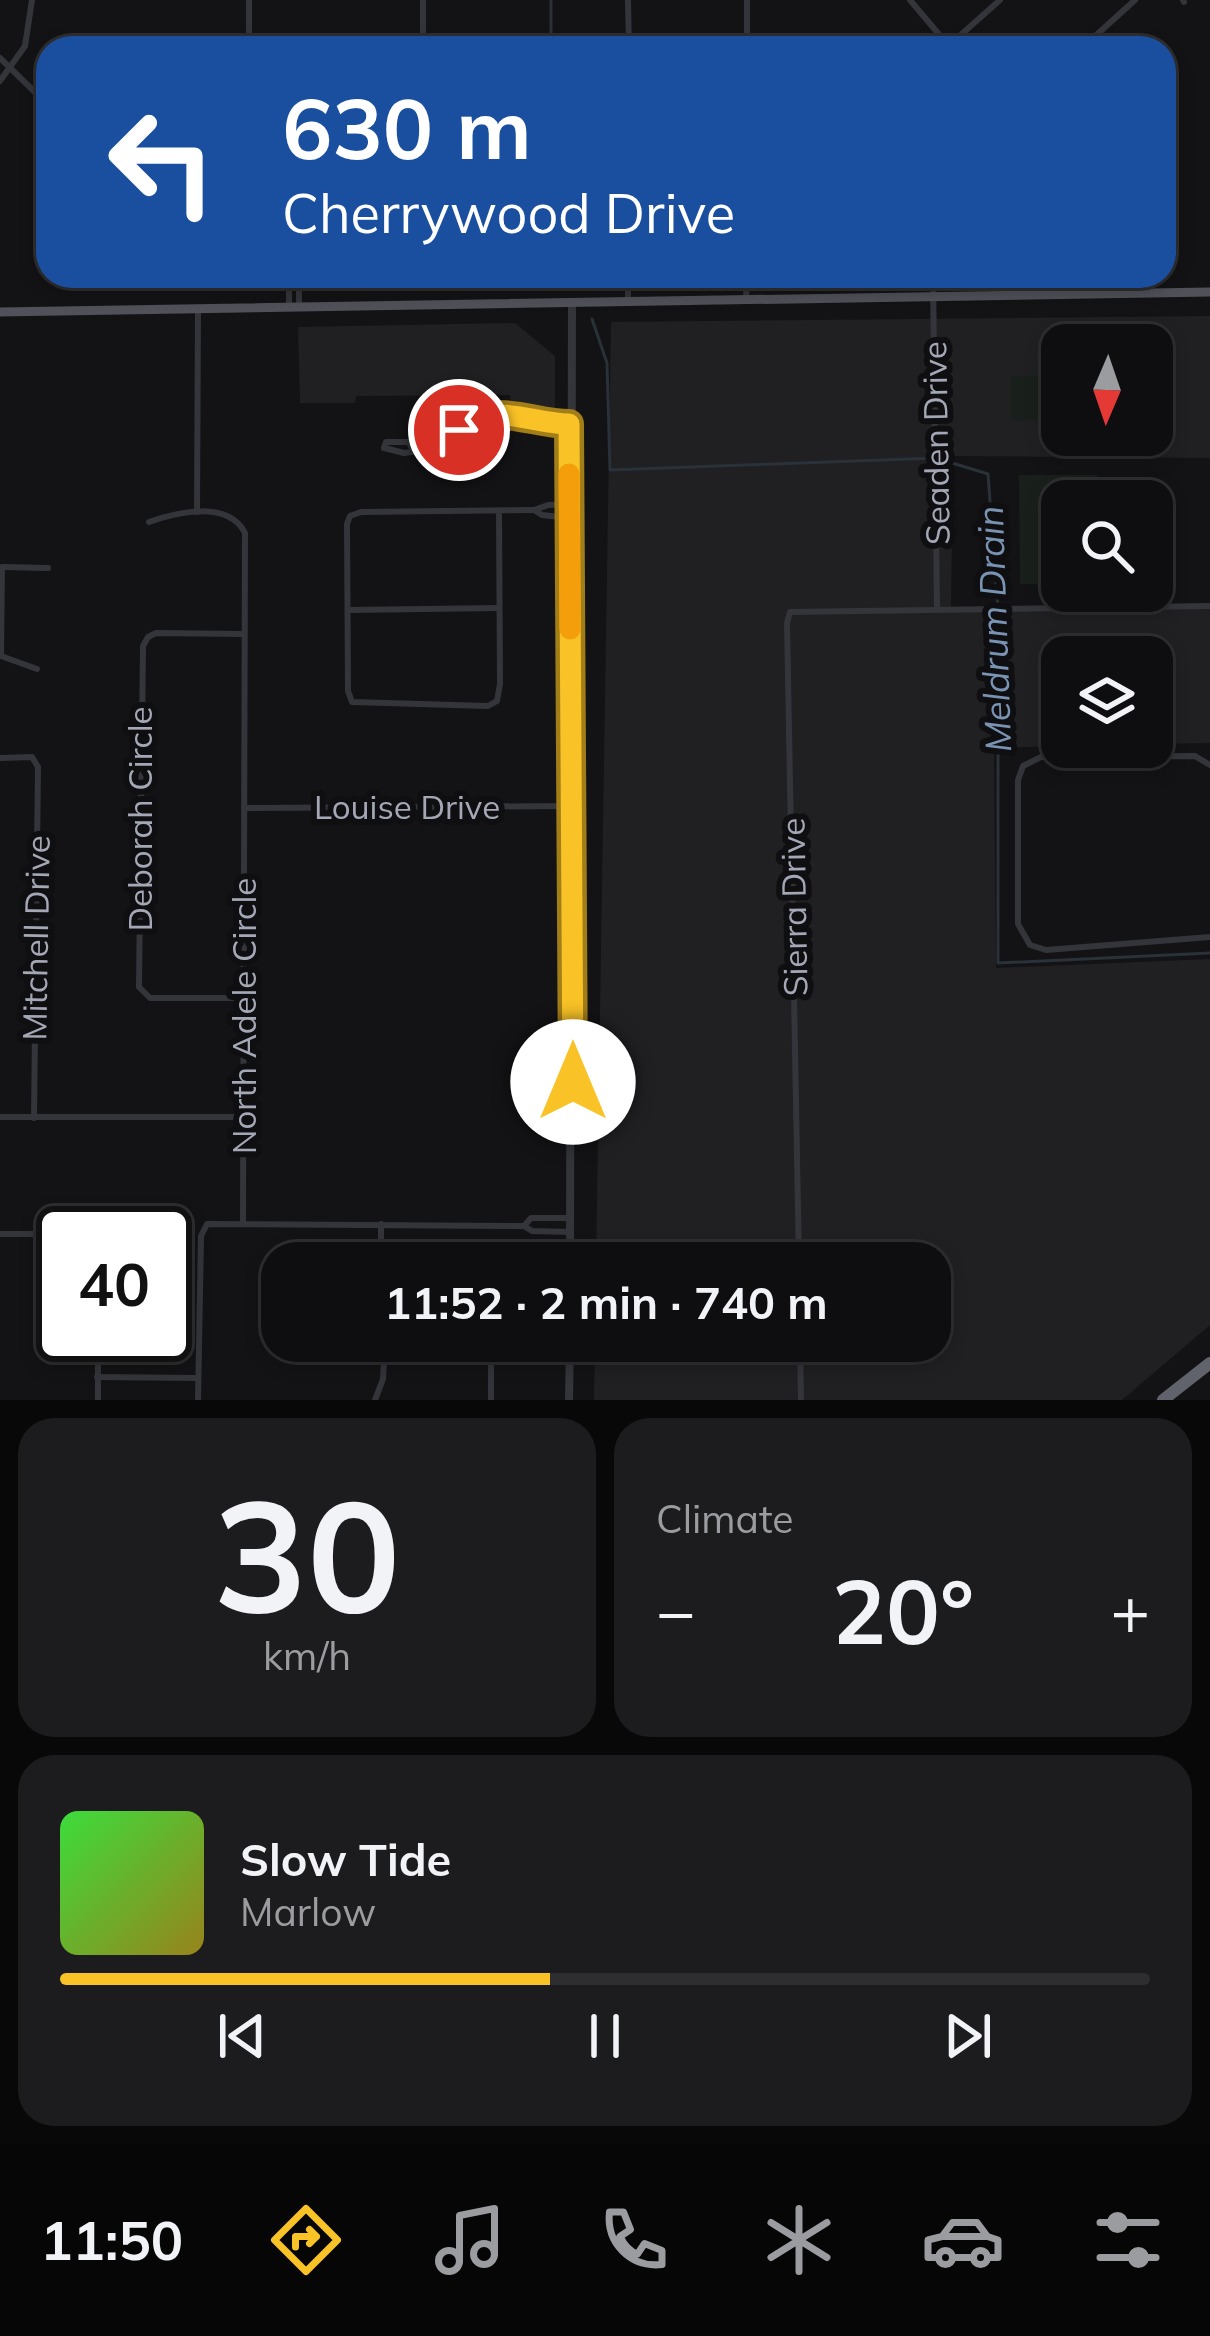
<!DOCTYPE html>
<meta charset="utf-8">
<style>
:root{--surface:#0e0e10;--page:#1c1c1e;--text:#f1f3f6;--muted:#9b9c9f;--line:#2e2e30;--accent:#f9c227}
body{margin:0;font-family:Mulish,sans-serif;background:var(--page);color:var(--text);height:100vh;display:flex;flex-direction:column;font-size:45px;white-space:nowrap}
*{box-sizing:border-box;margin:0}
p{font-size:39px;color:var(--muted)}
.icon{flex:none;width:66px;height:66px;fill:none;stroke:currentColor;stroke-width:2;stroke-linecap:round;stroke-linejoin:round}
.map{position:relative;height:1400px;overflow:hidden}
.panel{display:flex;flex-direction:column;gap:18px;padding:18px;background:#080809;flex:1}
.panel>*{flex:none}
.top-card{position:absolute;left:36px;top:36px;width:1140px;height:252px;border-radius:36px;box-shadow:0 6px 18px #0003,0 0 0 3px var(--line);background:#1a4fa0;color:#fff;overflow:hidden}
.needle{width:78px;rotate:182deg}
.tools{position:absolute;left:1041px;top:324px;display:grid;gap:24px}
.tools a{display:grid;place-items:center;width:132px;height:132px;border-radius:24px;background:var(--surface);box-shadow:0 6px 18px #0003,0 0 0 3px var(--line);font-size:60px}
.speed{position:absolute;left:36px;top:1206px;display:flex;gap:24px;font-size:60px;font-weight:700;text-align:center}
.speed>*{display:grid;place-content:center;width:156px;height:156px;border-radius:50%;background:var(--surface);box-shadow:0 6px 18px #0003,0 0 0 3px var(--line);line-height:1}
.speed .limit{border:6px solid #111;border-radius:18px;background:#fff;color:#111}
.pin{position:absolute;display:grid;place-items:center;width:102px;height:102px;color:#fff;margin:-51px;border:6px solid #fff;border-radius:50%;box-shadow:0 3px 12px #0007}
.me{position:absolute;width:132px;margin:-66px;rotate:0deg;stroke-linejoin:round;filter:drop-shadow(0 0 9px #0008)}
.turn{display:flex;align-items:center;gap:42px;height:252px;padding:0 48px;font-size:54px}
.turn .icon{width:156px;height:156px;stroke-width:2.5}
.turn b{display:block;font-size:84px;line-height:102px}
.big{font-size:90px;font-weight:700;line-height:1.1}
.panel .tile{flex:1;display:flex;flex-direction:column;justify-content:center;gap:18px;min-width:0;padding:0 42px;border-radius:36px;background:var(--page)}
.panel .dial{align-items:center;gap:0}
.dial b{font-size:156px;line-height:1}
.song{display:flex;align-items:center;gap:36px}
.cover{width:144px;height:144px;border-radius:18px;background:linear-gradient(135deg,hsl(120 70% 55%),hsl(50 70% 35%))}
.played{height:12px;border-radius:6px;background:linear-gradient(90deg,var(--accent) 45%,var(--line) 45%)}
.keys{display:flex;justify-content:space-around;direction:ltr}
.heat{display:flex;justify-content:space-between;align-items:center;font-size:66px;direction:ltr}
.panel .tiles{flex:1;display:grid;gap:18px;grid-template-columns:1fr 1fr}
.tile:last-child{grid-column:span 2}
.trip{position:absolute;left:261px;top:1242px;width:690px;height:120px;border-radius:36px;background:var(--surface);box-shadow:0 6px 18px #0003,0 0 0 3px var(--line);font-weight:700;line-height:120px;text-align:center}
.menu{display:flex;height:192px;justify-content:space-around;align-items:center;background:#060606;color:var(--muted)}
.menu .icon{width:84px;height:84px}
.menu .active{color:var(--accent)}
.menu b{font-size:54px;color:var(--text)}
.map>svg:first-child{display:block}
</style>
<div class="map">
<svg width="1210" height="1400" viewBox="0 0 1210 1400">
<rect width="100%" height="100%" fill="#131315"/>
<g fill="#201f22" fill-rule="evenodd">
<path d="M1210,316V458L953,456L951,609L1210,608V743L1152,744V657H1062V746L994,748L996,968L1210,959V1325L1122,1400H594L595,1341H930V1263H596L611,322ZM1062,345H1152V435H1062Z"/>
<path d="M515,323L555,356V409H511L510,395L356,396L355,403H300L298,327Z"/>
</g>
<g fill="#19201b">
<path d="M1041,363H1062V421L1011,420V376H1041Z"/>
<path d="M1019,475H1097V501H1062V584H1020Z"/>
</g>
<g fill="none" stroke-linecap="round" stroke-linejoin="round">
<g stroke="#293139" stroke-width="3">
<path d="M551,0V48"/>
<path d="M585,276L589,284"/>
<path d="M592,319L607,363L610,470L936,458L988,474L998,609V963L1210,953"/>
</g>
<g stroke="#34353a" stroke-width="6">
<path d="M423,0V48"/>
<path d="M628,0L629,48"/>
<path d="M910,0L948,45"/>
<path d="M1183,0L1184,2"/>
<path d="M249,48V0"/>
<path d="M747,48V0"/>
<path d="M946,48L1000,0"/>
<path d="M1082,48L1135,0"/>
<path d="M0,58L48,105"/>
<path d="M0,81L25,46L32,0"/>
<path d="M289,276V308"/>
<path d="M299,276V308"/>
<path d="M933,276L937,608"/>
<path d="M746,299L747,276"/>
<path d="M628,302V276"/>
<path d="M384,448L404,453L432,449L479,416L528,415L569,424"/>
<path d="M384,448L386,442H408L413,449"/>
<path d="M570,504L548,505L534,510L542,515L570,518"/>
<path d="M499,511L500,684L497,701L488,706L352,702L348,691L347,524L350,516L361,512L534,510"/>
<path d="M197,512L198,310"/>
<path d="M149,522C177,512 228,500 245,533L243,1224"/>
<path d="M4,567L48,568"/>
<path d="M348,610L499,608"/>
<path d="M243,634L156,633L148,637L143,646L139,987L150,998H245"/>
<path d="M1,655L2,567"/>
<path d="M1,656L37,669"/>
<path d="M0,758L32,757L38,767L34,1118"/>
<path d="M1210,765L1195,756L1041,757L1023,766L1018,780V924L1030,945L1046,950L1210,937"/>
<path d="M244,808L570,806"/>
<path d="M0,1117H243"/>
<path d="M570,1232L532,1231L524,1226L531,1218H571"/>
<path d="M0,1234H63"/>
<path d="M381,1263V1224"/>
<path d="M799,1263L787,623L790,612L1210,606"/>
<path d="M800,1341L801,1400"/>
<path d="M97,1377L198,1378"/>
<path d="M98,1400V1335"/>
<path d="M198,1400L201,1236L207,1224L524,1226"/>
<path d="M375,1400L383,1379L385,1341"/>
<path d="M491,1400V1341"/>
</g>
<g stroke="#34353a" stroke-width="8">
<path d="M570,1263L572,304"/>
<path d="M569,1400L570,1341"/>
</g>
<path stroke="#505159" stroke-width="9" d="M0,312L1210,292"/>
<path stroke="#60626c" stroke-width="12" d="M1163,1400L1210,1363"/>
</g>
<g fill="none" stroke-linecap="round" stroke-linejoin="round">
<defs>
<path id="route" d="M459,430C493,400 531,424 569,424L573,1082"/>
</defs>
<use href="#route" stroke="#a27e19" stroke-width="30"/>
<use href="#route" stroke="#f9c227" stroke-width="21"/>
<path stroke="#f59e0b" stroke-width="21" d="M569,474L570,629"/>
</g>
<g text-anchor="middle" stroke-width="12" stroke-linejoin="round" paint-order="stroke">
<g font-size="33" fill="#a4a8b6" stroke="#0f0e10">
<text transform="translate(936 443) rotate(-91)" y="12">Seaden Drive</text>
<text x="407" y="819">Louise Drive</text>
<text transform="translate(140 819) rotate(-90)" y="12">Deborah Circle</text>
<text transform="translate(794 907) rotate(-91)" y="12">Sierra Drive</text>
<text transform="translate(36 938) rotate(-89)" y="12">Mitchell Drive</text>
<text transform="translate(244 1016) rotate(-90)" y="12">North Adele Circle</text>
</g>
<g font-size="36" font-style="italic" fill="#7994b3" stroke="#0f0e10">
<text transform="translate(994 629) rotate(-92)" y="13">Meldrum Drain</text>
</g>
</g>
</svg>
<div class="tools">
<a><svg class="needle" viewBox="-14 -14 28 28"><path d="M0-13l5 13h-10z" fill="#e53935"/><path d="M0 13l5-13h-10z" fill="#9b9c9f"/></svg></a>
<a><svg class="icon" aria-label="search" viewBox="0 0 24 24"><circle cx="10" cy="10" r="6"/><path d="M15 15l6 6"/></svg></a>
<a><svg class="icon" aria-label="layers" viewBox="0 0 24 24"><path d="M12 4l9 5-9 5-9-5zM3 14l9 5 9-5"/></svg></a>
</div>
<div class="speed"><div class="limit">40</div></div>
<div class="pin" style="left:459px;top:430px;background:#d93025"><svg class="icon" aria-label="arrive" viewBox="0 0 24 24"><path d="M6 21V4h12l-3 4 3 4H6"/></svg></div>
<svg class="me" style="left:573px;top:1082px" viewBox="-20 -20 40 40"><circle r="19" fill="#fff"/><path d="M0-13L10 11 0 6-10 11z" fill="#f9c227"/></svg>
<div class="trip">11:52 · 2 min · 740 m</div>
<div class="top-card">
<div class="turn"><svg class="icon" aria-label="left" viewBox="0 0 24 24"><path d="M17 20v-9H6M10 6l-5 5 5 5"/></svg><div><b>630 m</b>Cherrywood Drive</div></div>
</div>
</div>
<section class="panel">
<div class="tiles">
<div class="tile dial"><b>30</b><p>km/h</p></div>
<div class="tile"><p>Climate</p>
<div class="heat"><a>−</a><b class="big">20°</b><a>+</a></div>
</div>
<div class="tile">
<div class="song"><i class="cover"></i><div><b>Slow Tide</b><p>Marlow</p></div></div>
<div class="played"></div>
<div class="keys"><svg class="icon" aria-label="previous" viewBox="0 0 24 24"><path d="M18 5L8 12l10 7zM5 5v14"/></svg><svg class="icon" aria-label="pause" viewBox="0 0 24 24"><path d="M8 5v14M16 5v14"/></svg><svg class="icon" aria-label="next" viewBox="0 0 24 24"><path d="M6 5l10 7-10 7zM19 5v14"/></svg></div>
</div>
</div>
</section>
<nav class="menu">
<b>11:50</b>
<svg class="icon active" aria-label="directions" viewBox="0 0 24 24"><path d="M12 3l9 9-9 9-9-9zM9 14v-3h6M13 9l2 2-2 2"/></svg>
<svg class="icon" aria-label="music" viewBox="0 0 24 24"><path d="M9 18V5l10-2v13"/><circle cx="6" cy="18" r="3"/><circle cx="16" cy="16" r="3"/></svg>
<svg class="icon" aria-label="phone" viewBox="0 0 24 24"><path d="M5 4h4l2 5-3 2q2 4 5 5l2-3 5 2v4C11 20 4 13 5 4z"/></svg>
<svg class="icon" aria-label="climate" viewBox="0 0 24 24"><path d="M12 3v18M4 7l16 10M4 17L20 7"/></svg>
<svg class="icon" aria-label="car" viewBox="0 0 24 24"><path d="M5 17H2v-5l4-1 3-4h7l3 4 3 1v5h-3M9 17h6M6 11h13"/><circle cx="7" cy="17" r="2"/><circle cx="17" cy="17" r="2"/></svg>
<svg class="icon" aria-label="filters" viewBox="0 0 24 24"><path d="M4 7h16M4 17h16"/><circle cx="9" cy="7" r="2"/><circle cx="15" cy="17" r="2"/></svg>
</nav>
